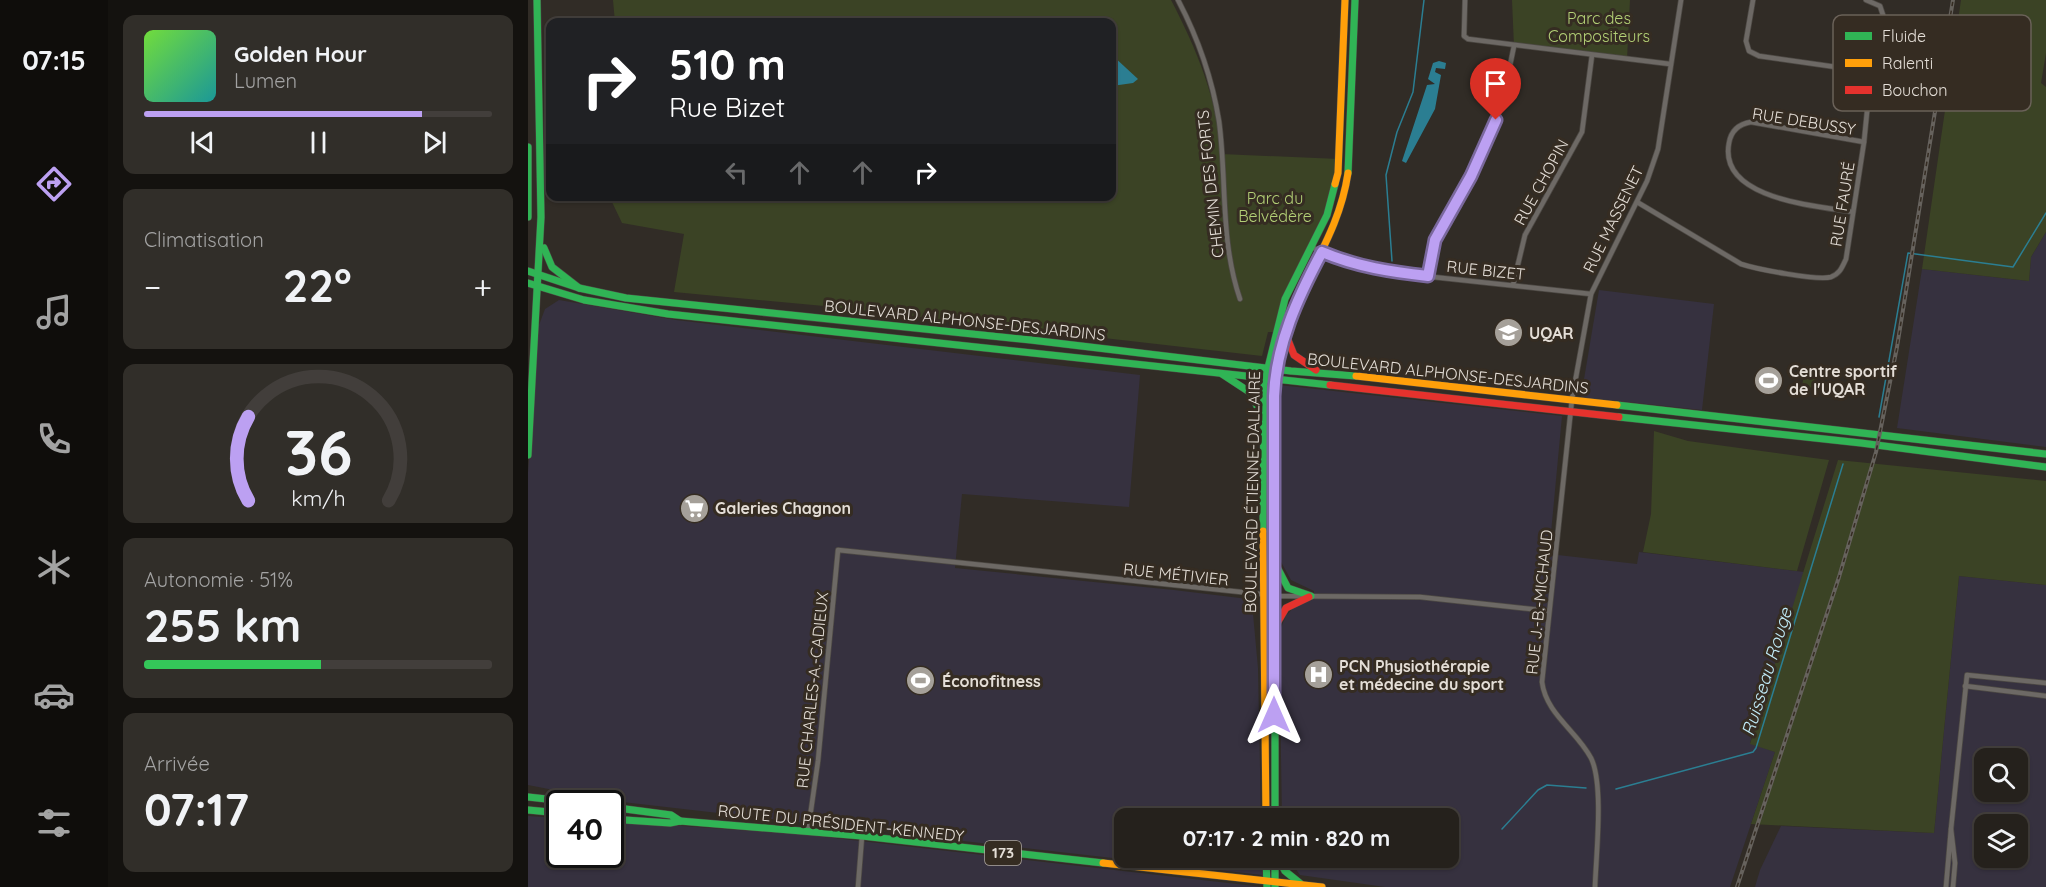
<!DOCTYPE html>
<html lang="fr">
<meta charset="utf-8">
<style>
:root{--surface:#25211c;--page:#312e29;--text:#f1f3f6;--muted:#a3a3a3;--line:#423e3b;--accent:#bca0f2}
body{margin:0;font-family:Quicksand,sans-serif;background:var(--page);color:var(--text);height:100vh;display:flex;flex-direction:column;font-size:22px;white-space:nowrap}
*{box-sizing:border-box;margin:0}
p{font-size:20px;color:var(--muted)}
.icon{flex:none;width:33px;height:33px;fill:none;stroke:currentColor;stroke-width:2;stroke-linecap:round;stroke-linejoin:round}
.map{position:relative;flex:1;overflow:hidden}
.panel{display:flex;flex-direction:column;gap:15px;padding:15px;background:#14120f;width:420px}
.panel>*{flex:none}
.top-card{position:absolute;left:18px;top:18px;width:570px;height:183px;border-radius:12px;box-shadow:0 2px 4px #0004,0 0 0 2px var(--line);background:#202124;color:#fff;overflow:hidden}
.tools{position:absolute;left:1446px;top:748px;display:grid;gap:12px}
.tools a{display:grid;place-items:center;width:54px;height:54px;border-radius:12px;background:var(--surface);box-shadow:0 2px 4px #0004,0 0 0 2px var(--line);font-size:30px}
.speed{position:absolute;left:18px;top:790px;display:flex;gap:12px;font-size:30px;font-weight:700;text-align:center}
.speed>*{display:grid;place-content:center;width:78px;height:78px;border-radius:50%;background:var(--surface);box-shadow:0 2px 4px #0004,0 0 0 2px var(--line);line-height:1}
.speed .limit{border:3px solid #111;border-radius:9px;background:#fff;color:#111}
.pin{position:absolute;display:grid;place-items:center;width:51px;height:51px;color:#fff;margin:-62px -26px;border-radius:50% 50% 50% 0;rotate:-45deg;box-shadow:0 0 6px #0007}
.pin .icon{rotate:45deg}
.me{position:absolute;width:66px;margin:-33px;rotate:0deg;stroke-linejoin:round;filter:drop-shadow(0 0 4px #0008)}
.turn{display:flex;align-items:center;gap:21px;height:126px;padding:0 24px;font-size:27px}
.turn .icon{width:78px;height:78px;stroke-width:2.5}
.turn b{display:block;font-size:42px;line-height:51px}
.lanes{display:flex;align-items:center;height:57px;padding:0 24px;background:#0003;justify-content:center;gap:30px;direction:ltr}
.lanes .off{opacity:.35}
.big{font-size:45px;font-weight:700;line-height:1.1}
.panel .card{flex:1;display:flex;flex-direction:column;justify-content:center;gap:9px;min-width:0;padding:0 21px;border-radius:12px;background:var(--page)}
.panel .dial{align-items:center;gap:0}
.dial svg{height:156px;overflow:visible;fill:none;stroke:var(--line);stroke-width:7;stroke-linecap:round;text-anchor:middle}
.dial text{fill:var(--text);stroke:none}
.song{display:flex;align-items:center;gap:18px}
.cover{width:72px;height:72px;border-radius:9px;background:linear-gradient(135deg,hsl(100 70% 55%),hsl(180 70% 35%))}
.played{height:6px;border-radius:3px;background:linear-gradient(90deg,var(--accent) 80%,var(--line) 80%)}
.keys{display:flex;justify-content:space-around;direction:ltr}
.heat{display:flex;justify-content:space-between;align-items:center;font-size:33px;direction:ltr}
.charge{height:9px;border-radius:4px;background:linear-gradient(90deg,#34c759 51%,var(--line) 0)}
.trip{position:absolute;left:586px;top:808px;width:345px;height:60px;border-radius:12px;background:var(--surface);box-shadow:0 2px 4px #0004,0 0 0 2px var(--line);font-weight:700;line-height:60px;text-align:center}
main{display:flex;flex:1;min-height:0}
.tab-bar{display:flex;flex-direction:column;width:108px;justify-content:space-around;align-items:center;background:#0f0d0b;color:var(--muted)}
.tab-bar .icon{width:42px;height:42px}
.tab-bar .current{color:var(--accent)}
.tab-bar b{font-size:27px;color:var(--text)}
.map>svg:first-child{display:block}
</style>
<main>
<nav class="tab-bar">
<b>07:15</b>
<svg class="icon current" aria-label="directions" viewBox="0 0 24 24"><path d="M12 3l9 9-9 9-9-9zM9 14v-3h6M13 9l2 2-2 2"/></svg>
<svg class="icon" aria-label="music" viewBox="0 0 24 24"><path d="M9 18V5l10-2v13"/><circle cx="6" cy="18" r="3"/><circle cx="16" cy="16" r="3"/></svg>
<svg class="icon" aria-label="phone" viewBox="0 0 24 24"><path d="M5 4h4l2 5-3 2q2 4 5 5l2-3 5 2v4C11 20 4 13 5 4z"/></svg>
<svg class="icon" aria-label="climate" viewBox="0 0 24 24"><path d="M12 3v18M4 7l16 10M4 17L20 7"/></svg>
<svg class="icon" aria-label="car" viewBox="0 0 24 24"><path d="M5 17H2v-5l4-1 3-4h7l3 4 3 1v5h-3M9 17h6M6 11h13"/><circle cx="7" cy="17" r="2"/><circle cx="17" cy="17" r="2"/></svg>
<svg class="icon" aria-label="filters" viewBox="0 0 24 24"><path d="M4 7h16M4 17h16"/><circle cx="9" cy="7" r="2"/><circle cx="15" cy="17" r="2"/></svg>
</nav>
<section class="panel">
<div class="card">
<div class="song"><i class="cover"></i><div><b>Golden Hour</b><p>Lumen</p></div></div>
<div class="played"></div>
<div class="keys"><svg class="icon" aria-label="previous" viewBox="0 0 24 24"><path d="M18 5L8 12l10 7zM5 5v14"/></svg><svg class="icon" aria-label="pause" viewBox="0 0 24 24"><path d="M8 5v14M16 5v14"/></svg><svg class="icon" aria-label="next" viewBox="0 0 24 24"><path d="M6 5l10 7-10 7zM19 5v14"/></svg></div>
</div>
<div class="card"><p>Climatisation</p>
<div class="heat"><a>−</a><b class="big">22°</b><a>+</a></div>
</div>
<div class="card dial"><svg viewBox="0 0 100 80">
<path d="M14 69A42 42 0 1 1 86 69"/>
<path d="M14 69A42 42 0 0 1 14 26" stroke="#bca0f2"/>
<text x="50" y="56" font-size="32" font-weight="700">36</text>
<text x="50" y="72" font-size="11">km/h</text>
</svg></div>
<div class="card"><p>Autonomie · 51%</p><b class="big">255 km</b><div class="charge"></div></div>
<div class="card"><p>Arrivée</p><b class="big">07:17</b></div>
</section>
<div class="map">
<svg width="1518" height="887" viewBox="0 0 1518 887">
<rect width="100%" height="100%" fill="#312c26"/>
<g fill="#36313f" fill-rule="evenodd">
<path d="M1518,232V447L1369,428L1394,269L1501,281L1503,257Z"/>
<path d="M1071,290L1186,304L1174,410L1053,397Z"/>
<path d="M31,300L148,320L612,375L601,507L434,494L427,568L646,590L720,599L724,603L730,668L733,819H597V858H734V875L77,800L0,785V472L11,325L17,309Z"/>
<path d="M751,385L1034,416L1021,554L1109,564L1111,552L1276,572L1222,743L1247,752L1202,887H857L772,875L760,858H921V819H754L751,632L758,616L766,607L786,599V591L763,580L752,560Z"/>
<path d="M1431,576L1518,585V887H1227L1232,870L1253,826L1406,833ZM1456,759H1490V792H1456ZM1456,825H1490V858H1456Z"/>
<path d="M0,816L31,818L32,855H82L83,821L280,835L735,887H0Z"/>
</g>
<g fill="#3b4325">
<path d="M85,0H643C669,50 689,98 693,154L811,159L803,204L767,277L747,332H740L734,356L296,306L146,292L156,234L94,223L84,202L74,197L584,196V22H87Z"/>
<path d="M984,0H1102L1099,59L986,46Z"/>
<path d="M1433,0H1518V53L1513,83L1518,87V232L1503,257L1501,281L1394,269Z"/>
<path d="M1277,366L1290,367L1288,388L1274,387Z"/>
<path d="M1126,431L1160,441L1301,460L1269,571L1115,552L1123,514Z"/>
<path d="M1310,460L1518,481V585L1431,576L1406,833L1223,824L1247,752L1222,744Z"/>
</g>
<g fill="#2b7e92">
<path d="M584,55L610,79L605,83L584,86Z"/>
<path d="M911,61L918,63L917,69L908,68L907,72L913,75L907,109L878,163L874,161L899,85L907,84L900,79L905,63Z"/>
</g>
<g fill="none" stroke-linecap="round" stroke-linejoin="round">
<g stroke="#2b7e92" stroke-width="1.5">
<path d="M864,261L858,175L869,132L885,92L896,0"/>
<path d="M1351,417L1380,253L1485,267L1518,213"/>
<path d="M1088,789L1225,752L1228,748L1315,464"/>
<path d="M974,829L1010,790L1019,785L1058,788"/>
</g>
<defs>
<g id="street">
<path d="M650,0C670,38 684,78 691,121C699,181 692,241 712,299"/>
<path d="M937,0L936,36L940,39L1142,64"/>
<path d="M1225,0L1218,41L1221,51L1231,56L1343,72"/>
<path d="M1109,202L1213,264C1228,269 1290,281 1303,277C1312,274 1314,267 1318,259L1336,142L1343,72L1355,15L1352,6L1338,0"/>
<path d="M1325,212C1288,206 1190,199 1201,143C1203,131 1211,124 1223,122L1336,142"/>
<path d="M783,247L819,262L868,273L1063,294"/>
<path d="M900,276L907,240L962,137L974,104L986,46"/>
<path d="M985,285L997,235L1054,132L1064,55"/>
<path d="M1437,686L1518,696"/>
<path d="M1423,829L1439,675L1518,683"/>
<path d="M280,831L290,761L310,550L751,596L892,597L1021,611"/>
<path d="M330,887L334,836"/>
<path d="M1067,887C1068,856 1076,784 1063,758C1049,731 1018,714 1014,682L1044,399L1063,294L1119,181L1130,149L1153,0"/>
<path d="M1418,887L1423,829L1427,863L1425,887"/>
</g>
<g id="fast">
<path d="M0,147V217"/>
<path d="M820,173L827,0"/>
<path d="M16,248L24,267L51,288"/>
<path d="M0,271L51,288L98,298L503,340L763,371L828,376"/>
<path d="M0,283L56,300L140,314L802,385"/>
<path d="M694,374L723,393L734,417"/>
<path d="M1089,405L1518,454"/>
<path d="M747,417V819"/>
<path d="M1091,417L1333,443L1518,467"/>
<path d="M0,455L13,217L9,0"/>
<path d="M735,531L736,384L757,299L799,215L807,184"/>
<path d="M749,567L760,588L783,596"/>
<path d="M0,797L64,804"/>
<path d="M82,807L143,815L152,821"/>
<path d="M0,810L32,813"/>
<path d="M82,819L142,823L152,821L334,836L575,863"/>
<path d="M738,858L739,887"/>
<path d="M747,858V887"/>
<path d="M750,858L757,871L773,884"/>
</g>
<g id="slow">
<path d="M807,184L810,173L817,0"/>
<path d="M828,376L1089,405"/>
<path d="M747,417C747,385 751,343 764,313C784,265 812,227 820,173"/>
<path d="M735,531L738,819"/>
<path d="M575,863L794,887"/>
</g>
<g id="jam">
<path d="M758,335L766,355L788,370"/>
<path d="M802,385L1091,417"/>
<path d="M748,625L758,608L781,597"/>
</g>
</defs>
<use href="#street" stroke="#4d4944" stroke-width="6"/>
<use href="#fast" stroke="#4d4944" stroke-width="8"/>
<use href="#slow" stroke="#4d4944" stroke-width="8"/>
<use href="#jam" stroke="#4d4944" stroke-width="8"/>
<use href="#street" stroke="#6d6965" stroke-width="4.5"/>
<use href="#fast" stroke="#30b455" stroke-width="7"/>
<use href="#slow" stroke="#ff9f0a" stroke-width="7"/>
<use href="#jam" stroke="#e5322d" stroke-width="7"/>
<defs>
<path id="rail" d="M1209,887L1311,577L1348,452L1369,347L1425,0"/>
</defs>
<use href="#rail" stroke="#66625d" stroke-width="4"/>
<use href="#rail" stroke="#352c22" stroke-width="1.5" stroke-dasharray="4.5" stroke-linecap="butt"/>
</g>
<g fill="none" stroke-linecap="round" stroke-linejoin="round">
<defs>
<path id="route" d="M746,715V396C748,344 770,297 794,252C829,267 864,272 900,276L907,240L943,176L968,120"/>
</defs>
<use href="#route" stroke="#7a689d" stroke-width="15"/>
<use href="#route" stroke="#bca0f2" stroke-width="10"/>
</g>
<defs>
<symbol id="university-disc" viewBox="-11 -11 22 22"><circle r="9.5" fill="#a5a099" stroke="#352c22"/><path d="M0-5L7-2L0 1L-7-2ZM-4 1L0 2.5L4 1V4Q0 6-4 4Z" fill="#fff"/></symbol>
<symbol id="stadium-disc" viewBox="-11 -11 22 22"><circle r="9.5" fill="#a5a099" stroke="#352c22"/><path d="M0-5a6.5 5 0 1 0 0 10a6.5 5 0 1 0 0-10ZM-3.5-1.8h7v3.6h-7Z" fill="#fff"/></symbol>
<symbol id="supermarket-disc" viewBox="-11 -11 22 22"><circle r="9.5" fill="#a5a099" stroke="#352c22"/><path d="M-6-5.5h2.5l.6 2H6L4.5 2H-2.5L-4.4-4H-6ZM-1.5 3.2a1.3 1.3 0 1 0 .1 0ZM3 3.2a1.3 1.3 0 1 0 .1 0Z" fill="#fff"/></symbol>
<symbol id="hospital-disc" viewBox="-11 -11 22 22"><circle r="9.5" fill="#a5a099" stroke="#352c22"/><path d="M-5-5h3v3.5h4V-5h3V5h-3V1.5h-4V5h-3Z" fill="#fff"/></symbol>
</defs>
<g fill-rule="evenodd">
<use href="#university-disc" x="964" y="316" width="33" height="33"/>
<use href="#stadium-disc" x="1224" y="364" width="33" height="33"/>
<use href="#supermarket-disc" x="150" y="492" width="33" height="33"/>
<use href="#hospital-disc" x="774" y="658" width="33" height="33"/>
<use href="#stadium-disc" x="376" y="664" width="33" height="33"/>
</g>
<g text-anchor="middle" stroke-width="6" stroke-linejoin="round" paint-order="stroke">
<rect fill="#352c22" stroke="#b0a9a1" stroke-width="1.5" x="457" y="841" width="36" height="24" rx="4.5"/>
<g font-size="15" font-weight="bold" fill="#e4ded7">
<text x="475" y="858">173</text>
</g>
<g font-size="16" fill="#b3d076" stroke="#352c22">
<text x="1071" y="24">Parc des<tspan x="1071" dy="18">Compositeurs</tspan></text>
<text x="747" y="204">Parc du<tspan x="747" dy="18">Belvédère</tspan></text>
</g>
<g font-size="16" fill="#e4ded7" stroke="#352c22">
<text transform="translate(1276 121) rotate(9)" y="6">RUE DEBUSSY</text>
<text transform="translate(1013 182) rotate(-61)" y="6">RUE CHOPIN</text>
<text transform="translate(682 184) rotate(-96)" y="6">CHEMIN DES FORTS</text>
<text transform="translate(1314 204) rotate(-81)" y="6">RUE FAURÉ</text>
<text transform="translate(1085 219) rotate(-64)" y="6">RUE MASSENET</text>
<text transform="translate(958 270) rotate(6)" y="6">RUE BIZET</text>
<text transform="translate(437 320) rotate(6)" y="6">BOULEVARD ALPHONSE-DESJARDINS</text>
<text transform="translate(920 373) rotate(6)" y="6">BOULEVARD ALPHONSE-DESJARDINS</text>
<text transform="translate(724 492) rotate(-89)" y="6">BOULEVARD ÉTIENNE-DALLAIRE</text>
<text transform="translate(648 574) rotate(6)" y="6">RUE MÉTIVIER</text>
<text transform="translate(1011 602) rotate(-84)" y="6">RUE J.-B.-MICHAUD</text>
<text transform="translate(284 690) rotate(-84)" y="6">RUE CHARLES-A.-CADIEUX</text>
<text transform="translate(313 823) rotate(6)" y="6">ROUTE DU PRÉSIDENT-KENNEDY</text>
</g>
<g font-size="16" font-weight="bold" fill="#e4ded7" stroke="#352c22" text-anchor="start">
<text x="1001" y="339">UQAR</text>
<text x="1261" y="377">Centre sportif<tspan x="1261" dy="18">de l'UQAR</tspan></text>
<text x="187" y="514">Galeries Chagnon</text>
<text x="811" y="672">PCN Physiothérapie<tspan x="811" dy="18">et médecine du sport</tspan></text>
<text x="414" y="687">Éconofitness</text>
</g>
<g font-size="18" font-style="italic" fill="#c2edfa" stroke="#352c22">
<text transform="translate(1239 672) rotate(-73)" y="6">Ruisseau Rouge</text>
</g>
</g>
<rect x="1305" y="15" width="198" height="96" rx="9" fill="#352c22" stroke="#6a6158" stroke-width="1.5"/>
<rect x="1317" y="32" width="27" height="8" fill="#30b455"/>
<rect x="1317" y="59" width="27" height="8" fill="#ff9f0a"/>
<rect x="1317" y="86" width="27" height="8" fill="#e5322d"/>
<g font-size="16" fill="#e4ded7">
<text x="1354" y="42">Fluide</text>
<text x="1354" y="69">Ralenti</text>
<text x="1354" y="96">Bouchon</text>
</g>
</svg>
<div class="tools">
<a><svg class="icon" aria-label="search" viewBox="0 0 24 24"><circle cx="10" cy="10" r="6"/><path d="M15 15l6 6"/></svg></a>
<a><svg class="icon" aria-label="layers" viewBox="0 0 24 24"><path d="M12 4l9 5-9 5-9-5zM3 14l9 5 9-5"/></svg></a>
</div>
<div class="speed"><div class="limit">40</div></div>
<div class="pin" style="left:968px;top:120px;background:#d93025"><svg class="icon" aria-label="arrive" viewBox="0 0 24 24"><path d="M6 21V4h12l-3 4 3 4H6"/></svg></div>
<svg class="me" style="left:746px;top:715px" viewBox="-20 -20 40 40"><path d="M0-17L14 15 0 8-14 15z" fill="#bca0f2" stroke="#fff" stroke-width="4"/></svg>
<div class="trip">07:17 · 2 min · 820 m</div>
<div class="top-card">
<div class="turn"><svg class="icon" aria-label="right" viewBox="0 0 24 24"><path d="M7 20v-9h11M14 6l5 5-5 5"/></svg><div><b>510 m</b>Rue Bizet</div></div>
<div class="lanes"><svg class="icon off" aria-label="left" viewBox="0 0 24 24"><path d="M17 20v-9H6M10 6l-5 5 5 5"/></svg><svg class="icon off" aria-label="ahead" viewBox="0 0 24 24"><path d="M12 20V5M6 11l6-6 6 6"/></svg><svg class="icon off" aria-label="ahead" viewBox="0 0 24 24"><path d="M12 20V5M6 11l6-6 6 6"/></svg><svg class="icon" aria-label="right" viewBox="0 0 24 24"><path d="M7 20v-9h11M14 6l5 5-5 5"/></svg></div>
</div>
</div>
</main>
